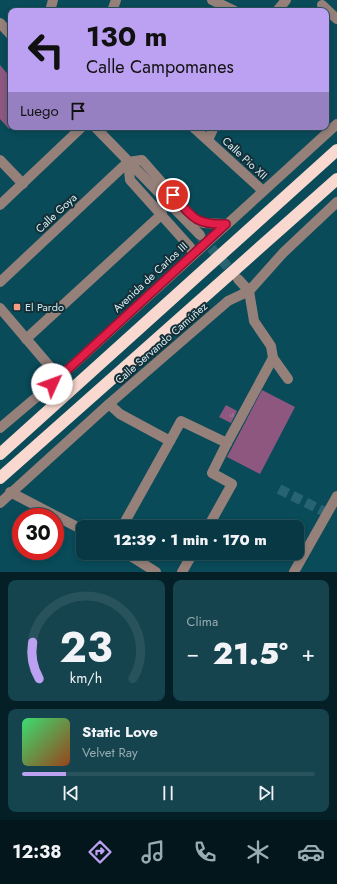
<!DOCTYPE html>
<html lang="es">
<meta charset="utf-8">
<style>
:root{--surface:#073843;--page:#15434e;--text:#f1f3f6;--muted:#98acb2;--line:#28525c;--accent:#bca0f2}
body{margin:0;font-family:Jost,sans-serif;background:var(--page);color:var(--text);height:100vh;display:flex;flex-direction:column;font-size:15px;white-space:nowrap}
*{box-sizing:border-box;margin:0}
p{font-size:13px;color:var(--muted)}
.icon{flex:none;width:22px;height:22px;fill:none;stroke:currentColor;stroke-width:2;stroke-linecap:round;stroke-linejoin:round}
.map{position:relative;height:572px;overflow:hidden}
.side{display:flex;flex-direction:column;gap:8px;padding:8px;background:#041f25;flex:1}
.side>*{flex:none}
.top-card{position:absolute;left:8px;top:8px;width:321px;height:122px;border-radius:8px;box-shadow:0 2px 6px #0003,0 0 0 1px var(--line);background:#bca0f2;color:#111;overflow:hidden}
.speed{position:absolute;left:12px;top:508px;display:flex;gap:8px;font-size:20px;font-weight:700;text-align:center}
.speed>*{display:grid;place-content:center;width:52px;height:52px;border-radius:50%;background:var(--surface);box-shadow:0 2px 6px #0003,0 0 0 1px var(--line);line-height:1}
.speed .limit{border:6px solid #d22;background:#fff;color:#111}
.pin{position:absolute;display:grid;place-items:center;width:34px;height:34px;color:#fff;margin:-17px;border:2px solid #fff;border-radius:50%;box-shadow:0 1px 4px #0007}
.me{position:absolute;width:44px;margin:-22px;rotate:47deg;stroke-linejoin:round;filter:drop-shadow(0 0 3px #0008)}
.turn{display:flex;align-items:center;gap:14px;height:84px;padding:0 12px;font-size:18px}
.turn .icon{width:52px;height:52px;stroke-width:2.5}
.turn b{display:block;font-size:28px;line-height:34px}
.then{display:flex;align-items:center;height:38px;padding:0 12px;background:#0003;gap:8px;font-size:15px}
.big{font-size:30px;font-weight:800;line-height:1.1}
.side .tile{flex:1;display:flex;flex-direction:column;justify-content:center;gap:6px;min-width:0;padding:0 14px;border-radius:8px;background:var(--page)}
.side .dial{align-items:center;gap:0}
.dial svg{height:104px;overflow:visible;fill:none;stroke:var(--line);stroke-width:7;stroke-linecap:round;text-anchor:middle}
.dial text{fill:var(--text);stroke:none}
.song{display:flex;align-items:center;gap:12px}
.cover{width:48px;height:48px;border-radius:6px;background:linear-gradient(135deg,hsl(140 70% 55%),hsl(20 70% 35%))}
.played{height:4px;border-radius:2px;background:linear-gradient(90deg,var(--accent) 15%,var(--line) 15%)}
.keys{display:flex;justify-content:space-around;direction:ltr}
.heat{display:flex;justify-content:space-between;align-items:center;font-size:22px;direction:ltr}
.side .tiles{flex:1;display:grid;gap:8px;grid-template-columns:1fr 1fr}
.tile:last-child{grid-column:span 2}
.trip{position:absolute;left:76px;top:520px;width:228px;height:40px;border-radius:8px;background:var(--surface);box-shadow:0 2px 6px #0003,0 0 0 1px var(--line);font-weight:800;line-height:40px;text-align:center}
.tabs{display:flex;height:64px;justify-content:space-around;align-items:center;background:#03161b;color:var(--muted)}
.tabs .icon{width:28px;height:28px}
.tabs .current{color:var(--accent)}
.tabs b{font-size:18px;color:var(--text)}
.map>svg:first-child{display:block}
</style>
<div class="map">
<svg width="337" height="572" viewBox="0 0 337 572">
<defs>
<pattern id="park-tufts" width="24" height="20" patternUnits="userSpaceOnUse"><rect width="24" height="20" fill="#8d5780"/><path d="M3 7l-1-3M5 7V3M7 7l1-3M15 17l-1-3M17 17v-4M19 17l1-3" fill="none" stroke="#a17899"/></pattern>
</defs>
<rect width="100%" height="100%" fill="#094b59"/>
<path fill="url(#park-tufts)" d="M226,405L237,411L231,423L219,417Z"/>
<g fill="#8d5780">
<path d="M0,65L11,78V127L9,129L0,119Z"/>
<path d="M262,390L295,407L260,474L227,457Z"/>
</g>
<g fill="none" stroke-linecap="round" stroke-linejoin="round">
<g stroke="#276370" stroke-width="10" stroke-dasharray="10 5" stroke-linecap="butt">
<path d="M201,237L237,277"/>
<path d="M279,489L327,513"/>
</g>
<g stroke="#96807a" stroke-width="10">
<path d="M212,0L235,11"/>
<path d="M322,5L337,19"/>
<path d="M50,11L53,0"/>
<path d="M112,11L116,0"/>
<path d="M277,11L286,0"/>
<path d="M0,23L11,35"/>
<path d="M95,127L200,235"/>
<path d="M193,127L263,191"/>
<path d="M208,140L214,127"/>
<path d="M0,160L23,184"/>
<path d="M128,162L142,160L194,219L203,223L226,224"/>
<path d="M128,162L130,180L190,247L193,253"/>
<path d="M0,205L82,127"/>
<path d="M238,279L249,291L254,321L271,346L273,358L288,379"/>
<path d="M0,282L128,162"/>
<path d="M0,308L52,369V384"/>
<path d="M26,339L162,214"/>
<path d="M109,404L120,414L170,441L122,527"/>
<path d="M0,428L52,384L337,124"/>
<path d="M170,441L181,421L227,443L212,473L232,484L208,527"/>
<path d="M227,443L273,358"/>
<path d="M10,492L83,530"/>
<path d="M0,503L109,404L228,301L249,291L283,253L337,202"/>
<path d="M126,553L156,572"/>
<path d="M182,572L193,553"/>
<path d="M294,572L337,496"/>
</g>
<g stroke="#f8d8cf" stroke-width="12">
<path d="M0,454L337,150"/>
<path d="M0,478L337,179"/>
</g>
</g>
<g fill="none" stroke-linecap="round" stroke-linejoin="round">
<defs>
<path id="route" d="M52,384L226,224C195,225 192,217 173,195"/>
</defs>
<use href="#route" stroke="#92132f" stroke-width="10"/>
<use href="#route" stroke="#e11d48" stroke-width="7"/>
</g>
<rect fill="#f49e86" stroke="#152d34" stroke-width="1.5" x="13" y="303" width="8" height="8" rx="2"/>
<g text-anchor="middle" stroke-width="4" stroke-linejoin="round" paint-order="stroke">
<g font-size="11" fill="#d0edf5" stroke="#152d34">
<text transform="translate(245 158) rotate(43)" y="4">Calle Pio XII</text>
<text transform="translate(56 213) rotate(-43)" y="4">Calle Goya</text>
<text transform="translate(150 277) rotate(-43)" y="4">Avenida de Carlos III</text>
<text transform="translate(161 343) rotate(-41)" y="4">Calle Servando Camúñez</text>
</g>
<g font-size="11" fill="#d0edf5" stroke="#152d34" text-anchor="start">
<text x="25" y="311">El Pardo</text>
</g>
</g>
</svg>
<div class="speed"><div class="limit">30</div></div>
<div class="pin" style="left:173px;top:195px;background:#d93025"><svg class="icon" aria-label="arrive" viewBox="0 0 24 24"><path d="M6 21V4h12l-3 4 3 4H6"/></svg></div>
<svg class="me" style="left:52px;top:384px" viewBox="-20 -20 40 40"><circle r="19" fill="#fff"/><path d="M0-13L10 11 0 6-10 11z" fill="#e11d48"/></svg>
<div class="trip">12:39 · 1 min · 170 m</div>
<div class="top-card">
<div class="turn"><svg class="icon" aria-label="left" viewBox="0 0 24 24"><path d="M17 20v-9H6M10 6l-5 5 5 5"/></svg><div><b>130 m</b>Calle Campomanes</div></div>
<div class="then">Luego<svg class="icon" aria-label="arrive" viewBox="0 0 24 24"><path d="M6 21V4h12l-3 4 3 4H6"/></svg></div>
</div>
</div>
<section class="side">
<div class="tiles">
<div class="tile dial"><svg viewBox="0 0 100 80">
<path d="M14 69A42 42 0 1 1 86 69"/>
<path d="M14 69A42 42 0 0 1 9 41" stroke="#bca0f2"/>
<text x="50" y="56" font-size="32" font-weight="700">23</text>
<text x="50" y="72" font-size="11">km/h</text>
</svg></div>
<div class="tile"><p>Clima</p>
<div class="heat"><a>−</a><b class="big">21.5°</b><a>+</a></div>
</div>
<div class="tile">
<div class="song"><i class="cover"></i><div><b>Static Love</b><p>Velvet Ray</p></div></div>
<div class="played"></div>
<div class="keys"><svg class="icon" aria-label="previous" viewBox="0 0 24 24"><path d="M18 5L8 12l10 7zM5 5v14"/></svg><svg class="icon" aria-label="pause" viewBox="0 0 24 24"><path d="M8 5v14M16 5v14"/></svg><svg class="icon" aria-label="next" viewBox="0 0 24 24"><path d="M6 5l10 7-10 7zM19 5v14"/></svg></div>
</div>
</div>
</section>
<nav class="tabs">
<b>12:38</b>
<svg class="icon current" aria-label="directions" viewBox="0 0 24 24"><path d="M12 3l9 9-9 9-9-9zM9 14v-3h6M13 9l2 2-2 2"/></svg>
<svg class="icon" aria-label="music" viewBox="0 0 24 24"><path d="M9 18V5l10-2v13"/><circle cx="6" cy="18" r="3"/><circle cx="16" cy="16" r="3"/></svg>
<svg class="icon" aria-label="phone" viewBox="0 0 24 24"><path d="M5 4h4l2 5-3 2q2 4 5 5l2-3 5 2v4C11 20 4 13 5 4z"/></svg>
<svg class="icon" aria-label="climate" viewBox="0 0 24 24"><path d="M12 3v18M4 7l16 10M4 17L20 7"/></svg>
<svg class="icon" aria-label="car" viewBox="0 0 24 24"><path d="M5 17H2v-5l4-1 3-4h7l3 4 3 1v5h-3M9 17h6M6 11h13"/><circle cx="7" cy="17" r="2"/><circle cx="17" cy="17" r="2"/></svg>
</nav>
